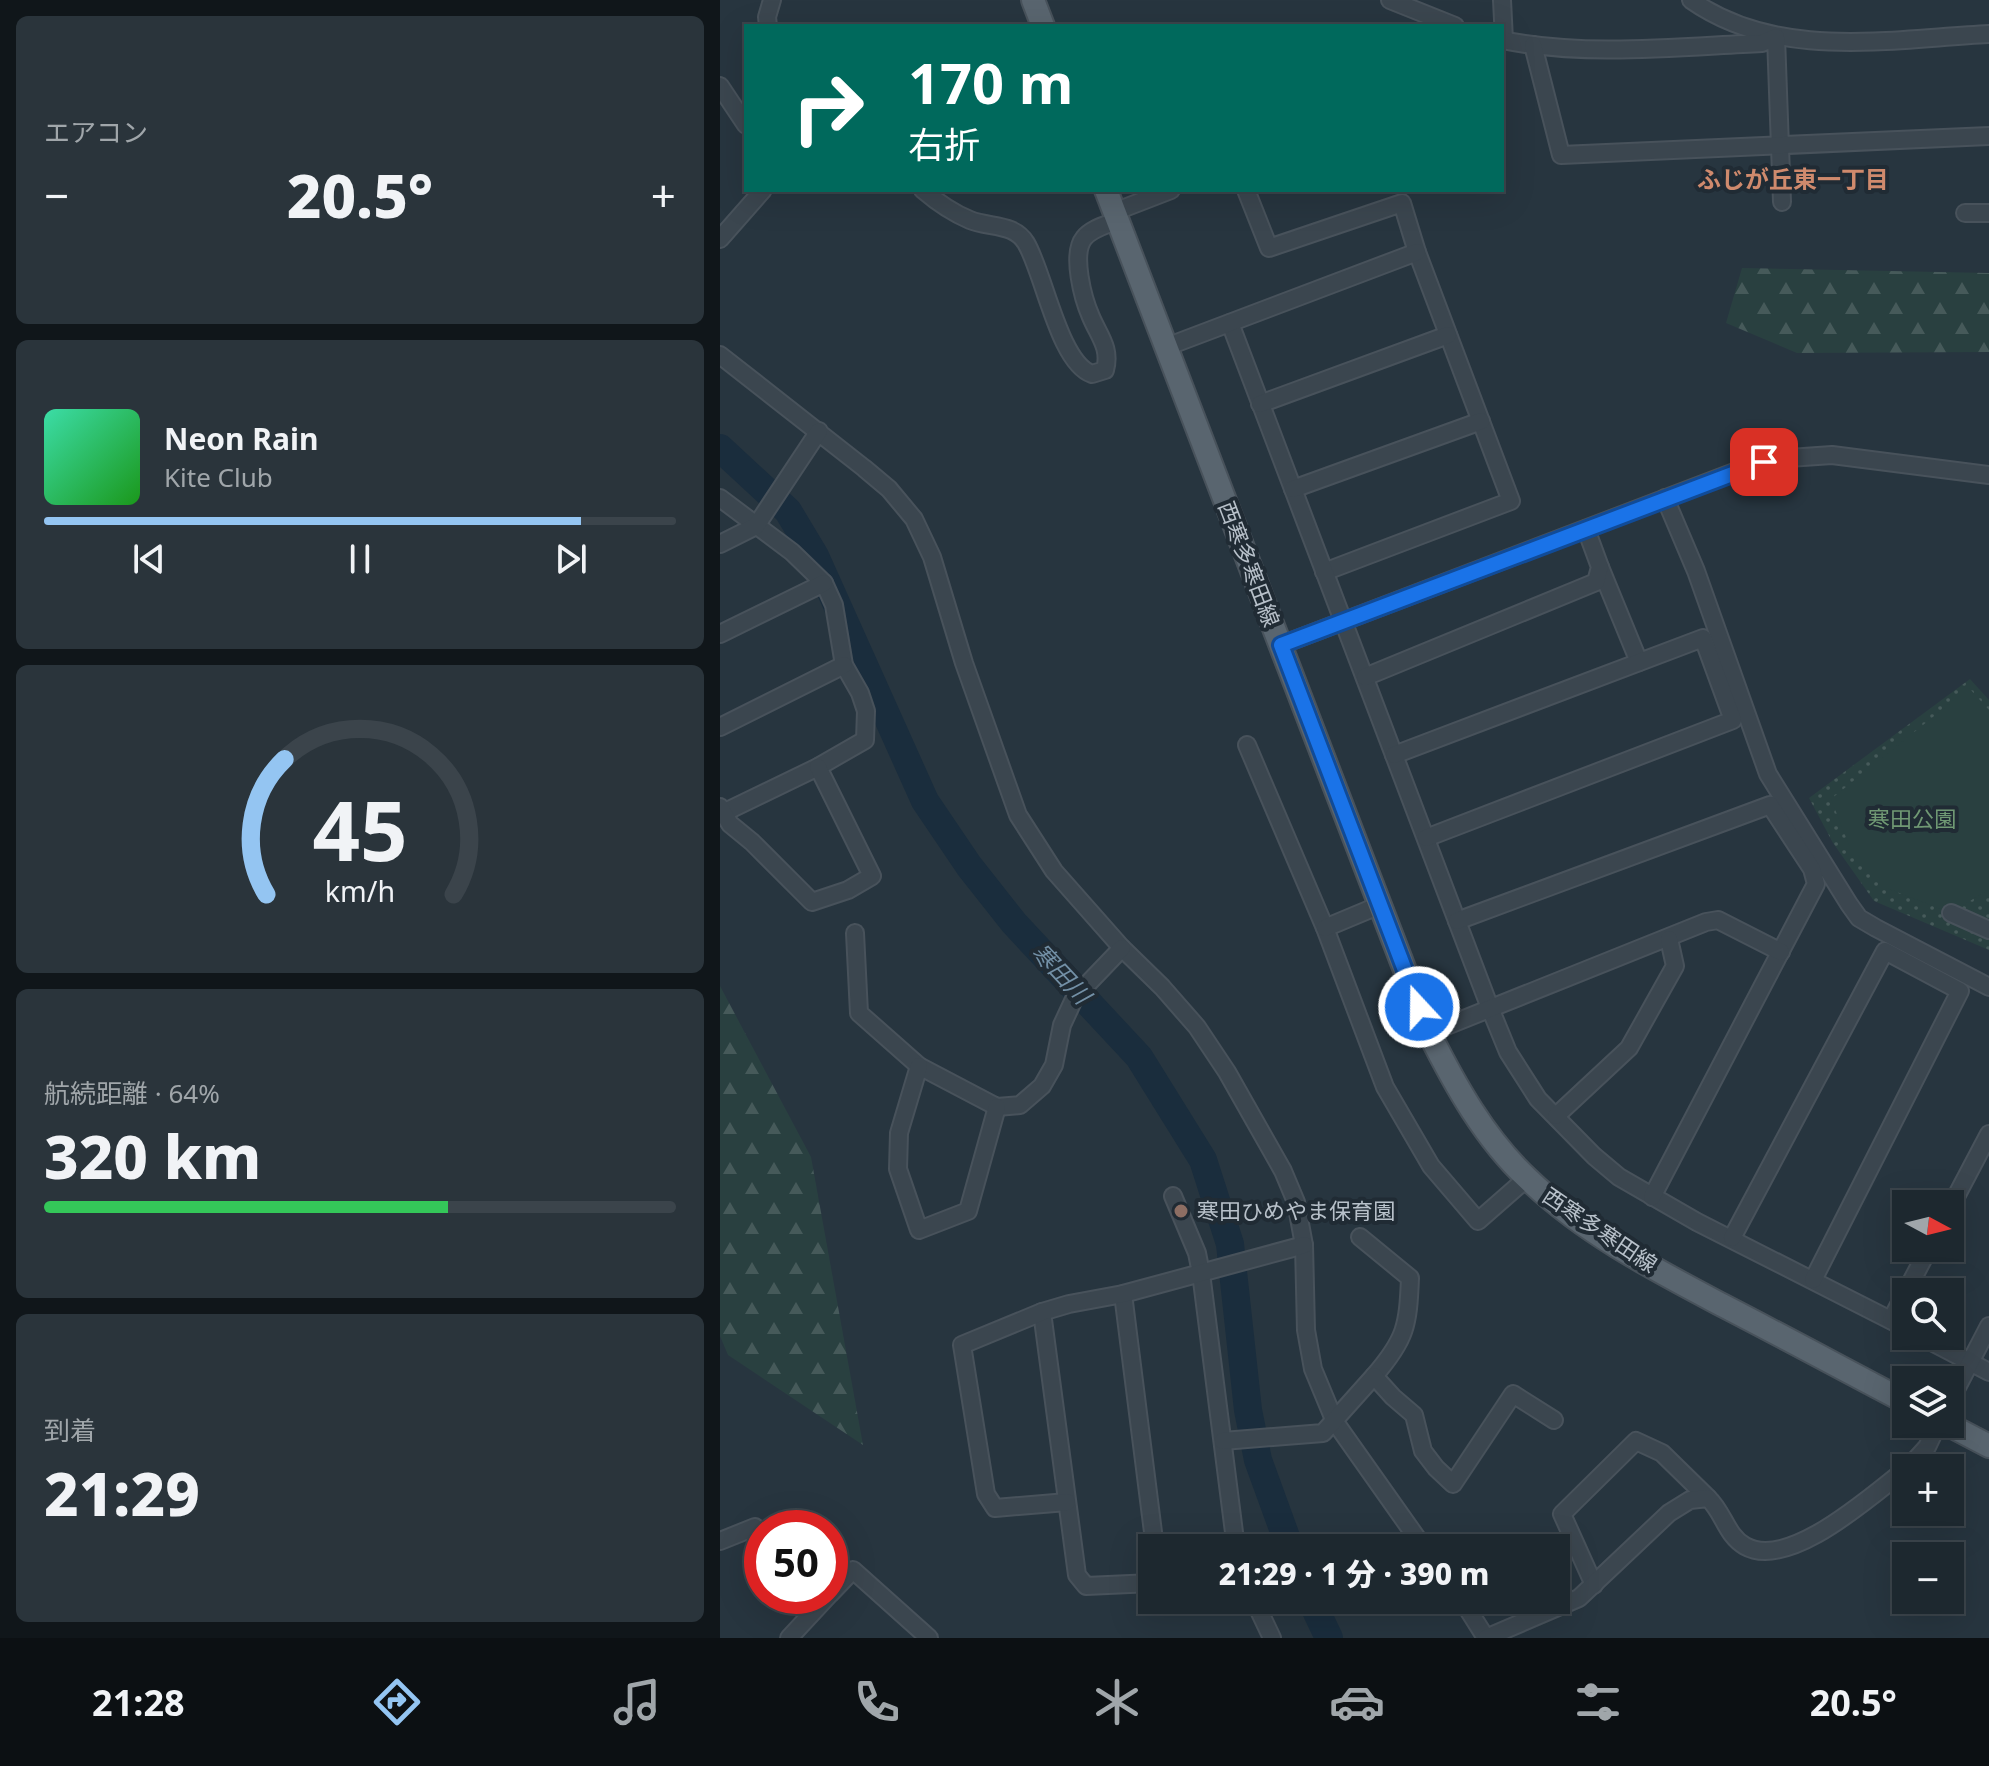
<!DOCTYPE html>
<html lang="ja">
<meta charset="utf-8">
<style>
:root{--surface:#1d282f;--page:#2a343b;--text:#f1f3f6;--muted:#a0a6aa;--line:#3b444b;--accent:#94c5f2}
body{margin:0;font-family:"Noto Sans","Noto Sans JP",sans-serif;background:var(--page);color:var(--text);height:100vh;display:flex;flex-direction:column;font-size:30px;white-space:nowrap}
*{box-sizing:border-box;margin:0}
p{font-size:26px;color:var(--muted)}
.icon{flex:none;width:44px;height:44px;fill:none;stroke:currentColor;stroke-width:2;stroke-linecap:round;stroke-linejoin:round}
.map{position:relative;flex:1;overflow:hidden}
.sheet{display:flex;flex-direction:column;gap:16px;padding:16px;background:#10161a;width:720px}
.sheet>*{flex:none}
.banner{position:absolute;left:24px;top:24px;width:760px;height:168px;border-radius:0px;box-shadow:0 8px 32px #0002,0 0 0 2px var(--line);background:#00695c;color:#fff;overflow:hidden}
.needle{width:52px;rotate:97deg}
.fabs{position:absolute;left:1172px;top:1190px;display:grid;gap:16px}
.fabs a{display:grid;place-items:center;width:72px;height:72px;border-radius:0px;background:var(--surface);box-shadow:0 8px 32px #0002,0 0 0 2px var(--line);font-size:40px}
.speed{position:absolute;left:24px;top:1510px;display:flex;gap:16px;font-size:40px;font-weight:700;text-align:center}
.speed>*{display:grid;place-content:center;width:104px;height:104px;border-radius:50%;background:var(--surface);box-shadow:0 8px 32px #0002,0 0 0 2px var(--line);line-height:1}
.speed .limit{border:12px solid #d22;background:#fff;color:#111}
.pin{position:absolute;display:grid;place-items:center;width:68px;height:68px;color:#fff;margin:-34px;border-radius:16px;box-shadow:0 4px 12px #0006}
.me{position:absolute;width:88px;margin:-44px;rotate:339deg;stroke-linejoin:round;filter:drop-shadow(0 0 6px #0008)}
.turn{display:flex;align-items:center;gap:28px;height:168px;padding:0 32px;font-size:36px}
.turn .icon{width:104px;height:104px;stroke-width:2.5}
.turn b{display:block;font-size:56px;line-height:68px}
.big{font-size:60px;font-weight:800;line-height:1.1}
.sheet .tile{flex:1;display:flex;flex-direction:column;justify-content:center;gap:12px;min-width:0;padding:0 28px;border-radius:12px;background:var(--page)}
.sheet .dial{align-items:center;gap:0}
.dial svg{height:208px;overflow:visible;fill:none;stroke:var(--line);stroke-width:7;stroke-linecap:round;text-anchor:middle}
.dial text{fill:var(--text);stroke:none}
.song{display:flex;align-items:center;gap:24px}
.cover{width:96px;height:96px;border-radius:12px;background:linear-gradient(135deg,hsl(160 70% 55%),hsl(120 70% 35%))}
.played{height:8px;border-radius:4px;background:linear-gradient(90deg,var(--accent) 85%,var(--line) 85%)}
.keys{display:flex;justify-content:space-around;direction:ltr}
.heat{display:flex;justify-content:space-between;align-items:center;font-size:44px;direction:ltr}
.charge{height:12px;border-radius:6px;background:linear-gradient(90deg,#34c759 64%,var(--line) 0)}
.trip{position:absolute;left:418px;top:1534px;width:432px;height:80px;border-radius:0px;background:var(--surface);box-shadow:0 8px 32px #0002,0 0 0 2px var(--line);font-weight:800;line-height:80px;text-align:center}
.tabs{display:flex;height:128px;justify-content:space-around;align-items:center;background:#0c1013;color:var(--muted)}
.tabs .icon{width:56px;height:56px}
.tabs .on{color:var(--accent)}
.tabs b{font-size:36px;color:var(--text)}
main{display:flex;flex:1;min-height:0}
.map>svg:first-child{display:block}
</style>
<main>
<section class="sheet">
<div class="tile"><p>エアコン</p>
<div class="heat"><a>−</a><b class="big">20.5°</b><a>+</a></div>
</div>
<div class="tile">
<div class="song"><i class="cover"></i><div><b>Neon Rain</b><p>Kite Club</p></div></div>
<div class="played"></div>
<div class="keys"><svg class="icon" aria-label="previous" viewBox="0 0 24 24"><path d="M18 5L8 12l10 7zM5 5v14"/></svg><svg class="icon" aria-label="pause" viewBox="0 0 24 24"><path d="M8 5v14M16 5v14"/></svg><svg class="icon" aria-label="next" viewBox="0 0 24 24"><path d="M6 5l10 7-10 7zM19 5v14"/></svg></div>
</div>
<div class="tile dial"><svg viewBox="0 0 100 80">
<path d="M14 69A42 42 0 1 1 86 69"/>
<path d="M14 69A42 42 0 0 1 21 17" stroke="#94c5f2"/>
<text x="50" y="56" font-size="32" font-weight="700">45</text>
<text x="50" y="72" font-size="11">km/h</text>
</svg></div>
<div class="tile"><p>航続距離 · 64%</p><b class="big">320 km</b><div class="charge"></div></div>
<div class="tile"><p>到着</p><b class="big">21:29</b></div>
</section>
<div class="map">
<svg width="1269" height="1638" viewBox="0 0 1269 1638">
<defs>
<pattern id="forest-firs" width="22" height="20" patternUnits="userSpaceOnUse" patternTransform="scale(2)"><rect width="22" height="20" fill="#294040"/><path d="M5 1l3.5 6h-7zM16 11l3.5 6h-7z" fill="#465a5a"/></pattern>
<pattern id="park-dots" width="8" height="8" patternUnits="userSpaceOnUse" patternTransform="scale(2)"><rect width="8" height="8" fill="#294040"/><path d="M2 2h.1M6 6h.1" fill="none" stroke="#465a5a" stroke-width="1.8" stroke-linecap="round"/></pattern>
</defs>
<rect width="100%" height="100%" fill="#27353f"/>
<g fill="url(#forest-firs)">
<path d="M1022,268L1269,273V352L1077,353L1006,323Z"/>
<path d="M0,986L91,1157L143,1445L8,1355L0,1336Z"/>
</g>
<path fill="url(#park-dots)" d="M1250,679L1269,700V950L1154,901L1113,843L1089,798Z"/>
<path fill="#294040" d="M1249,688L1269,710V889L1231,913L1169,889L1129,845L1111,799Z"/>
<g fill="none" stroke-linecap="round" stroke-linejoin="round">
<g stroke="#1a2d3d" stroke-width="28">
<path d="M0,448L68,511L95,556L205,801L249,866L294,923L419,1057L483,1160L510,1244L528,1410L538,1460L570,1548"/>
<path d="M591,1600L609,1638"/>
</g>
<defs>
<g id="minor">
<path d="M670,0L735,26"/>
<path d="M782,0L784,40"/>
<path d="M971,0C1058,61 1169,39 1269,34"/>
<path d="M48,26L47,17L52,0"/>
<path d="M782,40C867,57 956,47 1042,43L1056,37L1062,202"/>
<path d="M813,45L841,155L1269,136"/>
<path d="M0,86L26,125"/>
<path d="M203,190C217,202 233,213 250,220C270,228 294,223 306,243C324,273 339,363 372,374L385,370C391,348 379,336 371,317C363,299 351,254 364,238C372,228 387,225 398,220"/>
<path d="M526,190L549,248L682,203L697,252L791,501L604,572"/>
<path d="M394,212L451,190"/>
<path d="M1245,213H1269"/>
<path d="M0,239L43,190"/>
<path d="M510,323L770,1008L788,1052L818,1099L874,1156L899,1177L977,1222L1186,1328"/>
<path d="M446,347L697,252"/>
<path d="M0,355L144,468L169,489L194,519L212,557L244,663L298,815L334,871L402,948L442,987L477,1027L507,1072L563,1171L576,1202L584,1245L586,1330L593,1369L615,1422L704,1548"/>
<path d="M540,404L728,335"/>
<path d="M573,489L761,421"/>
<path d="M0,498L72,552L104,583L114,605L124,665L140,693L146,711L145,740L98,767L5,812"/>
<path d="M945,498L976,571L1048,774L1129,904L1139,918L1156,928L1269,987"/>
<path d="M0,544L36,526L99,431"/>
<path d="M880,567L919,662"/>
<path d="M0,634L104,583"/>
<path d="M561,645L1022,469L1055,459L1112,455L1269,475"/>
<path d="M645,677L876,582L880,567L866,529"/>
<path d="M0,727L124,665"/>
<path d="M527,745L605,928L665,1087L711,1166L758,1221L807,1178"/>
<path d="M674,755L983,638L1013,720L706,838"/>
<path d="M0,807L10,824L32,842L92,902L128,890L152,876L98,767"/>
<path d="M1231,913L1269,930"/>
<path d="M737,921L1050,805L1092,869L1096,884L932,1197"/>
<path d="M605,928L660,905"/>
<path d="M135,933L139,1013L199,1066L277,1107L300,1105L322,1086L334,1065L342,1025L355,997L402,948"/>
<path d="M709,1033L986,922L998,920L1061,952"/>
<path d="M199,1066L179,1133L178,1169L199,1230L248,1211L277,1107"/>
<path d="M836,1116L909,1048L955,966L949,939"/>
<path d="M453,1196L477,1253L481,1273L516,1548"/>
<path d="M1230,1208L1269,1134"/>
<path d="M640,1237L690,1278C688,1326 686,1339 654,1376"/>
<path d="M1012,1238L1165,951L1240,991L1093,1280"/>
<path d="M403,1294L435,1548"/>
<path d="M322,1312L357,1575L366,1586L432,1583"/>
<path d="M1171,1320L1209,1248"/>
<path d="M1200,1336L1269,1372"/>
<path d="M1230,1401L1269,1326"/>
<path d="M503,1441L603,1433L654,1376L673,1397L694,1415L703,1451L716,1468L733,1484L793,1394L834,1420"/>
<path d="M1188,1468L1207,1447L1218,1424"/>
<path d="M347,1502L275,1508L266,1494L242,1345L322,1312L349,1304L403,1294L584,1245"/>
<path d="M0,1541L35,1527"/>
<path d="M874,1585L842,1514L916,1441L942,1453L988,1498"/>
<path d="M110,1594L133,1570L209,1638"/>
<path d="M534,1600L552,1638"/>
<path d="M742,1600L766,1638"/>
<path d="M69,1638L108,1596"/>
<path d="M766,1638L859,1598L949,1513L970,1500L988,1498C1004,1513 1006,1535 1025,1546C1069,1571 1152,1495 1186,1469"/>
</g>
<g id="major">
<path d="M313,0L323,26"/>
<path d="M386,190L709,1033C735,1085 765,1139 808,1179C864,1233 934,1269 1002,1305C1064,1337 1125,1370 1186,1402"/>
<path d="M1227,1424L1269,1446"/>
</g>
</defs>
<use href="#minor" stroke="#48525b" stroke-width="20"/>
<use href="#major" stroke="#48525b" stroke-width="26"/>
<use href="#minor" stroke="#3b464f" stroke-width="16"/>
<use href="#major" stroke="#59656f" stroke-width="22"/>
</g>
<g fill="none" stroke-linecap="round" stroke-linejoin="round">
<defs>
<path id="route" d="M699,1007L561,645L1044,462"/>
</defs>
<use href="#route" stroke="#114b97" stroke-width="20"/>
<use href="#route" stroke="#1a73e8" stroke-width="14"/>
</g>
<circle fill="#8d6e63" stroke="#202b34" stroke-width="3" cx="461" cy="1211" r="8"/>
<g text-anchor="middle" stroke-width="8" stroke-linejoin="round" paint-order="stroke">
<g font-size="22" fill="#b8c1ca" stroke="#202b34">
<text transform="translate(529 564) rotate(69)" y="8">西寒多寒田線</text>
<text transform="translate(880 1230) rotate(34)" y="8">西寒多寒田線</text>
</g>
<g font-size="22" fill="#709974" stroke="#202b34">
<text x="1192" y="827">寒田公園</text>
</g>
<g font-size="22" fill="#b8c1ca" stroke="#202b34" text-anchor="start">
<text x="477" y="1219">寒田ひめやま保育園</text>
</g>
<g font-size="24" font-weight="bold" fill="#cf8a6d" stroke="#202b34">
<text x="1073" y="188">ふじが丘東一丁目</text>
</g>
<g font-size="24" font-style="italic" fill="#7390a6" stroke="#202b34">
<text transform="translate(341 974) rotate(47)" y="8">寒田川</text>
</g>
</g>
</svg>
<div class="fabs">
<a><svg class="needle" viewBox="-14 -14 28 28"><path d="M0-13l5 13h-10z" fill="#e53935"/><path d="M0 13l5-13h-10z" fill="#a0a6aa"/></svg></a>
<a><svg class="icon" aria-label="search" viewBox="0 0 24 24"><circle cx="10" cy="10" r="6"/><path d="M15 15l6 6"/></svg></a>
<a><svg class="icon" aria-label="layers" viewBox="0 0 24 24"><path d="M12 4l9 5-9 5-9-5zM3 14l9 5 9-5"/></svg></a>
<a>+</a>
<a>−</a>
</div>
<div class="speed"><div class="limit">50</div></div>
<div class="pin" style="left:1044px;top:462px;background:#d93025"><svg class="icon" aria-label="arrive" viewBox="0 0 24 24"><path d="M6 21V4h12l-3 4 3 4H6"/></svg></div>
<svg class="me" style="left:699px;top:1007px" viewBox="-20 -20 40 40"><circle r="17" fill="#1a73e8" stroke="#fff" stroke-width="3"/><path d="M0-11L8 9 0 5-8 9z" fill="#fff"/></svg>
<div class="trip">21:29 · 1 分 · 390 m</div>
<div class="banner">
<div class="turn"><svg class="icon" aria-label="right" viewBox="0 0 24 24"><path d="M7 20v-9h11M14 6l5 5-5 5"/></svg><div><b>170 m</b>右折</div></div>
</div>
</div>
</main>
<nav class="tabs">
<b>21:28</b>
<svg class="icon on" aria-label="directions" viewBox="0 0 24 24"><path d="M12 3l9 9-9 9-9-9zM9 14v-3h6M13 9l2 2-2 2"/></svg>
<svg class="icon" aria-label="music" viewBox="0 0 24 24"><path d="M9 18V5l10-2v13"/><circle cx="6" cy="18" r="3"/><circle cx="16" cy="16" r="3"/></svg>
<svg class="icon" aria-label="phone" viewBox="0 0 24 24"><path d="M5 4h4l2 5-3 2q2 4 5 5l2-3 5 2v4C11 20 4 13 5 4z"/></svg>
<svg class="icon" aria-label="climate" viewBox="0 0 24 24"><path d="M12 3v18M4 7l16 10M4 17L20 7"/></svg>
<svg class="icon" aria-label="car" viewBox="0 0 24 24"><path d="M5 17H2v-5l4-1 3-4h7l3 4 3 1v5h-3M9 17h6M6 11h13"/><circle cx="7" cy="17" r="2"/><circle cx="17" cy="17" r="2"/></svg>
<svg class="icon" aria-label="filters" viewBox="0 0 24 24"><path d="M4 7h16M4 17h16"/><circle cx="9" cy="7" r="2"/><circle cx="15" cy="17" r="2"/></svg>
<b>20.5°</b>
</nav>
